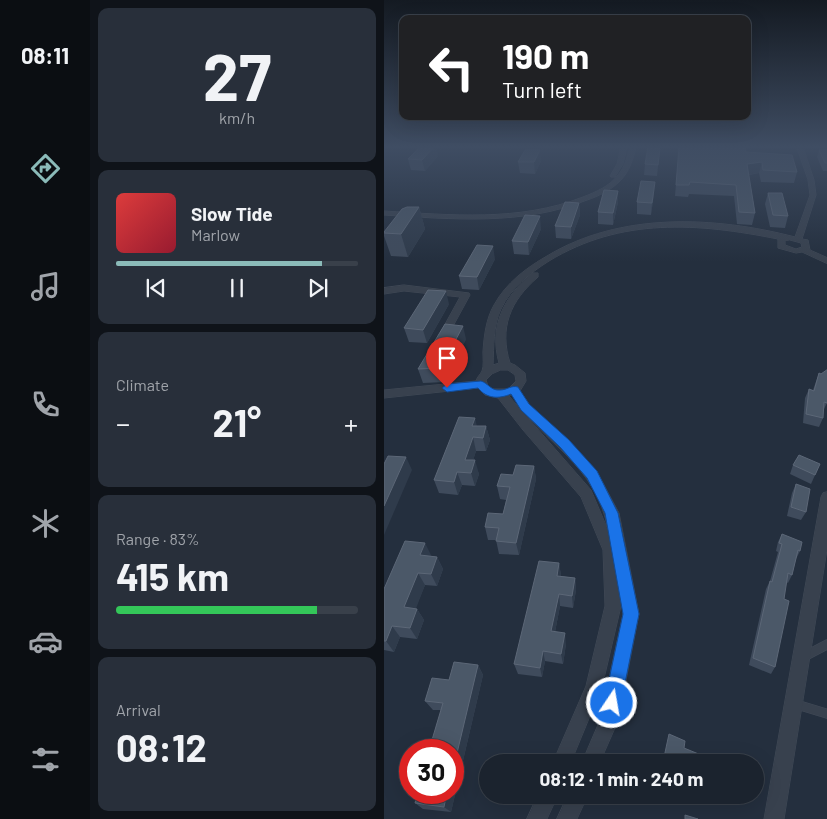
<!DOCTYPE html>
<meta charset="utf-8">
<style>
:root{--surface:#1b232e;--page:#282f3a;--text:#f1f3f6;--muted:#a0a4aa;--line:#39404a;--accent:#8bbbb9}
body{margin:0;font-family:Barlow,sans-serif;background:var(--page);color:var(--text);height:100vh;display:flex;flex-direction:column;font-size:19px;white-space:nowrap}
*{box-sizing:border-box;margin:0}
p{font-size:16px;color:var(--muted)}
.icon{flex:none;width:28px;height:28px;fill:none;stroke:currentColor;stroke-width:2;stroke-linecap:round;stroke-linejoin:round}
.map{position:relative;flex:1;overflow:hidden}
.sheet{display:flex;flex-direction:column;gap:8px;padding:8px;background:#0f1319;width:294px}
.sheet>*{flex:none}
.guide{position:absolute;left:15px;top:15px;width:352px;height:105px;border-radius:10px;box-shadow:0 5px 20px #0002,0 0 0 1px var(--line);background:#202124;color:#fff;overflow:hidden}
.speed{position:absolute;left:15px;top:739px;display:flex;gap:10px;font-size:25px;font-weight:700;text-align:center}
.speed>*{display:grid;place-content:center;width:65px;height:65px;border-radius:50%;background:var(--surface);box-shadow:0 5px 20px #0002,0 0 0 1px var(--line);line-height:1}
.speed .limit{border:8px solid #d22;background:#fff;color:#111}
.pin{position:absolute;display:grid;place-items:center;width:42px;height:42px;color:#fff;margin:-51px -21px;border-radius:50% 50% 50% 0;rotate:-45deg;box-shadow:0 0 5px #0007}
.pin .icon{rotate:45deg}
.me{position:absolute;width:55px;margin:-28px;rotate:12deg;stroke-linejoin:round;filter:drop-shadow(0 0 4px #0008)}
.turn{display:flex;align-items:center;gap:18px;height:105px;padding:0 20px;font-size:22px}
.turn .icon{width:65px;height:65px;stroke-width:2.5}
.turn b{display:block;font-size:35px;line-height:42px}
.big{font-size:38px;font-weight:700;line-height:1.1}
.sheet .widget{flex:1;display:flex;flex-direction:column;justify-content:center;gap:8px;min-width:0;padding:0 18px;border-radius:10px;background:var(--page)}
.sheet .dial{align-items:center;gap:0}
.dial b{font-size:65px;line-height:1}
.song{display:flex;align-items:center;gap:15px}
.cover{width:60px;height:60px;border-radius:8px;background:linear-gradient(135deg,hsl(0 70% 55%),hsl(350 70% 35%))}
.played{height:5px;border-radius:2px;background:linear-gradient(90deg,var(--accent) 85%,var(--line) 85%)}
.keys{display:flex;justify-content:space-around;direction:ltr}
.heat{display:flex;justify-content:space-between;align-items:center;font-size:28px;direction:ltr}
.charge{height:8px;border-radius:4px;background:linear-gradient(90deg,#34c759 83%,var(--line) 0)}
.trip{position:absolute;left:95px;top:754px;width:285px;height:50px;border-radius:25px;background:var(--surface);box-shadow:0 5px 20px #0002,0 0 0 1px var(--line);font-weight:700;line-height:50px;text-align:center}
main{display:flex;flex:1;min-height:0}
.menu{display:flex;flex-direction:column;width:90px;justify-content:space-around;align-items:center;background:#0b0e12;color:var(--muted)}
.menu .icon{width:35px;height:35px}
.menu .selected{color:var(--accent)}
.menu b{font-size:22px;color:var(--text)}
.map>svg:first-child{display:block}
</style>
<main>
<nav class="menu">
<b>08:11</b>
<svg class="icon selected" aria-label="directions" viewBox="0 0 24 24"><path d="M12 3l9 9-9 9-9-9zM9 14v-3h6M13 9l2 2-2 2"/></svg>
<svg class="icon" aria-label="music" viewBox="0 0 24 24"><path d="M9 18V5l10-2v13"/><circle cx="6" cy="18" r="3"/><circle cx="16" cy="16" r="3"/></svg>
<svg class="icon" aria-label="phone" viewBox="0 0 24 24"><path d="M5 4h4l2 5-3 2q2 4 5 5l2-3 5 2v4C11 20 4 13 5 4z"/></svg>
<svg class="icon" aria-label="climate" viewBox="0 0 24 24"><path d="M12 3v18M4 7l16 10M4 17L20 7"/></svg>
<svg class="icon" aria-label="car" viewBox="0 0 24 24"><path d="M5 17H2v-5l4-1 3-4h7l3 4 3 1v5h-3M9 17h6M6 11h13"/><circle cx="7" cy="17" r="2"/><circle cx="17" cy="17" r="2"/></svg>
<svg class="icon" aria-label="filters" viewBox="0 0 24 24"><path d="M4 7h16M4 17h16"/><circle cx="9" cy="7" r="2"/><circle cx="15" cy="17" r="2"/></svg>
</nav>
<section class="sheet">
<div class="widget dial"><b>27</b><p>km/h</p></div>
<div class="widget">
<div class="song"><i class="cover"></i><div><b>Slow Tide</b><p>Marlow</p></div></div>
<div class="played"></div>
<div class="keys"><svg class="icon" aria-label="previous" viewBox="0 0 24 24"><path d="M18 5L8 12l10 7zM5 5v14"/></svg><svg class="icon" aria-label="pause" viewBox="0 0 24 24"><path d="M8 5v14M16 5v14"/></svg><svg class="icon" aria-label="next" viewBox="0 0 24 24"><path d="M6 5l10 7-10 7zM19 5v14"/></svg></div>
</div>
<div class="widget"><p>Climate</p>
<div class="heat"><a>−</a><b class="big">21°</b><a>+</a></div>
</div>
<div class="widget"><p>Range · 83%</p><b class="big">415 km</b><div class="charge"></div></div>
<div class="widget"><p>Arrival</p><b class="big">08:12</b></div>
</section>
<div class="map">
<svg width="444" height="819" viewBox="0 0 444 819">
<rect width="100%" height="100%" fill="#242f3e"/>
<g fill="none" stroke-linecap="round" stroke-linejoin="round">
<defs>
<g id="lane">
<path d="M421,656L444,644"/>
<path d="M411,704L444,714"/>
</g>
<g id="street">
<path d="M237,147H243L239,164L231,177H227L226,176L233,164Z"/>
<path d="M246,147H252C249,160 245,172 236,181C227,190 215,196 203,200C138,226 68,219 0,215V211C67,215 135,222 199,197C212,192 226,186 234,175C241,167 243,157 246,147Z"/>
<path d="M413,147H419L430,180L432,195L418,239L424,240L426,250L444,258V264L418,252L412,253L394,248V239C314,223 237,217 165,261C146,273 127,288 117,309C109,326 110,346 109,365L115,363C105,326 119,298 148,273H154V277C126,301 115,328 126,363L131,365L141,373L142,381L136,391L145,404L212,470L235,513L255,614L234,721L216,762H198L216,720L239,614L236,595L237,606L218,687L187,762H169L202,686L221,606L219,550L197,497L139,430L114,398L101,395L94,388L0,398V390L92,381C93,377 96,375 98,371C100,366 99,358 99,352C100,336 102,319 110,305C122,283 142,268 163,256C236,212 330,216 411,237L426,195L424,180ZM406,240L417,243L418,247L412,249L401,245V241ZM117,370H124L131,375L132,381L124,389H108L104,386L102,380L108,374ZM128,395C160,446 212,463 224,530L207,490L125,396Z"/>
<path d="M20,285L85,293L86,295L62,339H56L54,337L76,297L20,291L0,294V288Z"/>
<path d="M444,492V543L400,819H380L437,497L439,493Z"/>
<path d="M154,795H174L163,819H143Z"/>
<path d="M184,795H204L193,819H173Z"/>
</g>
</defs>
<use href="#lane" stroke="#414a57" stroke-width="10"/>
<use href="#street" stroke="#414a57" stroke-width="1"/>
<use href="#lane" stroke="#38414e" stroke-width="9"/>
<use href="#street" fill="#38414e" fill-rule="evenodd"/>
</g>
<g fill="#3f4b5c">
<path d="M295,147L362,152L413,172L410,183L377,182L375,173L365,175L371,213L368,225L353,224L350,196L305,194L304,197L291,196Z"/>
<path d="M276,148L273,176L260,175L261,164Z"/>
<path d="M435,150H444V171H439L433,157Z"/>
<path d="M54,156L41,171L27,170L24,159Z"/>
<path d="M157,161L151,174L136,173L134,162Z"/>
<path d="M234,191V202L229,225L214,224V212Z"/>
<path d="M270,193L267,215L253,214V202Z"/>
<path d="M384,193L404,216L401,228L386,227L381,204Z"/>
<path d="M195,203L196,215L187,239L172,238L171,226Z"/>
<path d="M35,207L41,229L24,257L7,256L0,236V232Z"/>
<path d="M157,229L145,255L130,254L128,241Z"/>
<path d="M111,259L95,290L78,289L75,276Z"/>
<path d="M65,304L43,343L25,342L20,328Z"/>
<path d="M82,339L61,382L39,383L34,369Z"/>
<path d="M435,373L444,401L439,411V418L435,427L419,423L421,398L425,389L429,390Z"/>
<path d="M93,426H102L106,440L102,451H92L89,460L95,474L91,486L78,485L74,495L55,493L50,480Z"/>
<path d="M436,464L427,484L406,474L409,465Z"/>
<path d="M150,466L152,479L135,555L115,554L112,540H104L101,527L119,514L122,500L116,499L113,486L129,475Z"/>
<path d="M412,484L422,512L417,520L403,516L408,493Z"/>
<path d="M398,534L416,551L412,559L408,575L404,583L402,582L400,599L391,667L387,674L365,665L382,589L386,581L394,552L392,551L394,542Z"/>
<path d="M47,555L46,556L53,557L59,569L53,586L41,585L31,609H33L40,620L33,639L16,637L10,652L0,650V589Z"/>
<path d="M175,563L177,576L191,578L192,590L189,608L176,606L171,632L182,644L179,664L161,661L158,677L134,674L130,664Z"/>
<path d="M94,665L99,675L67,812L39,809L31,803L57,710H49L41,701L65,680Z"/>
<path d="M26,750V782L18,776Z"/>
<path d="M318,795H337L336,798L333,802Z"/>
</g>
<g fill="#2f3b4b">
<path d="M50,147H52L54,156L41,171L38,160Z"/>
<path d="M156,150L157,161L151,174L150,162Z"/>
<path d="M378,162L375,173L361,175L363,164Z"/>
<path d="M271,182L270,193L267,215L268,203Z"/>
<path d="M234,191V202L229,225V213Z"/>
<path d="M195,203L196,215L187,239V227Z"/>
<path d="M35,207L41,229L24,257L17,234Z"/>
<path d="M156,216L157,229L145,255L144,242Z"/>
<path d="M109,246L111,259L95,290L93,277Z"/>
<path d="M62,291L65,304L43,343L39,330Z"/>
<path d="M79,326L82,339L61,382L57,368Z"/>
<path d="M91,418L94,431L88,426Z"/>
<path d="M102,426L106,440L102,451L99,438Z"/>
<path d="M89,437L92,451L85,473L81,460Z"/>
<path d="M22,457L28,470L0,535V506Z"/>
<path d="M91,460L95,474L91,486L87,473Z"/>
<path d="M150,466L152,479L135,555L132,543Z"/>
<path d="M73,472L78,485L74,495L70,482Z"/>
<path d="M41,543L47,555L42,567L36,555Z"/>
<path d="M53,557L59,569L53,586L47,574Z"/>
<path d="M175,563L177,575L174,587L173,576Z"/>
<path d="M34,573L41,585L28,619L20,607Z"/>
<path d="M191,578L192,590L189,608L188,596Z"/>
<path d="M175,594L176,606L169,642L167,631Z"/>
<path d="M33,609L40,620L33,639L26,628Z"/>
<path d="M8,626L16,637L10,652L2,641Z"/>
<path d="M181,633L182,644L179,664L177,654Z"/>
<path d="M159,651L161,661L158,677L156,668Z"/>
<path d="M94,665L99,675L67,812L60,807L63,792H69V770Z"/>
</g>
<g fill="#4b5868" stroke="#5c6777">
<path d="M36,147H50L38,160L24,159Z"/>
<path d="M264,147L276,148L274,165L261,164Z"/>
<path d="M295,147H361L362,152L408,155L413,172L379,170L378,162L363,164L371,213L355,212L352,185L306,182L305,185H292Z"/>
<path d="M141,150H156L150,162H134Z"/>
<path d="M435,150H444V163H441Z"/>
<path d="M257,181L271,182L268,203L253,202Z"/>
<path d="M220,190L234,191L229,213L214,212Z"/>
<path d="M384,193H398L404,216L389,215Z"/>
<path d="M181,202L195,203L187,227L171,226Z"/>
<path d="M23,207H35L17,234L0,233V232L18,209Z"/>
<path d="M141,215L156,216L144,242L128,241Z"/>
<path d="M93,245L109,246L93,277L75,276Z"/>
<path d="M44,290L62,291L39,330L20,328Z"/>
<path d="M61,324L79,326L57,368L34,369Z"/>
<path d="M444,369V401L443,403L440,402L439,418L422,414L425,389L430,391L435,373L437,374Z"/>
<path d="M75,417L91,418L88,426H102L99,438L89,437L81,460H91L87,473L73,472L70,482L50,480Z"/>
<path d="M415,455L436,464L431,475L409,465Z"/>
<path d="M4,456L22,457L0,506V464Z"/>
<path d="M132,465L150,466L132,543L112,541L115,528L101,527L104,513L119,514L126,487L113,486L117,474L129,475Z"/>
<path d="M412,484L426,489L422,512L407,507Z"/>
<path d="M398,534L418,542L416,551L414,550L408,575L404,573L400,599L405,601L391,667L369,658L386,581L388,582L398,544L395,543Z"/>
<path d="M21,541L41,543L36,555L53,557L47,574L34,573L20,607L33,609L26,628L8,626L2,641H0V589Z"/>
<path d="M155,561L175,563L173,576L191,578L188,596L175,594L167,631L181,633L177,654L159,651L156,668L130,664Z"/>
<path d="M70,662L94,665L69,770V750H45L59,703L41,701L48,678L65,680Z"/>
<path d="M285,734L301,741L300,748L334,762H279Z"/>
<path d="M26,750V777L18,776Z"/>
<path d="M34,792H63L60,807L31,803Z"/>
<path d="M329,795H337L336,798Z"/>
<path d="M301,815L314,819H301Z"/>
</g>
<linearGradient id="sky" x2="0" y2="1"><stop stop-color="#141a22"/><stop offset="0.56" stop-color="#3f4d63"/><stop offset="1" stop-color="#3f4d63" stop-opacity="0"/></linearGradient>
<rect width="444" height="262" fill="url(#sky)"/>
<path fill="#1a73e8" stroke="#114b97" d="M97,381C104,383 107,391 116,390C123,390 127,385 134,387L145,404L185,440L213,471L234,513L255,614L237,703L235,710L228,712L222,710L220,703L239,614L221,513L203,478L176,447L137,410L127,394C115,399 103,399 94,388L63,392L58,388L63,384Z"/>
</svg>
<div class="speed"><div class="limit">30</div></div>
<div class="pin" style="left:63px;top:388px;background:#d93025"><svg class="icon" aria-label="arrive" viewBox="0 0 24 24"><path d="M6 21V4h12l-3 4 3 4H6"/></svg></div>
<svg class="me" style="left:228px;top:703px" viewBox="-20 -20 40 40"><circle r="17" fill="#1a73e8" stroke="#fff" stroke-width="3"/><path d="M0-11L8 9 0 5-8 9z" fill="#fff"/></svg>
<div class="trip">08:12 · 1 min · 240 m</div>
<div class="guide">
<div class="turn"><svg class="icon" aria-label="left" viewBox="0 0 24 24"><path d="M17 20v-9H6M10 6l-5 5 5 5"/></svg><div><b>190 m</b>Turn left</div></div>
</div>
</div>
</main>
